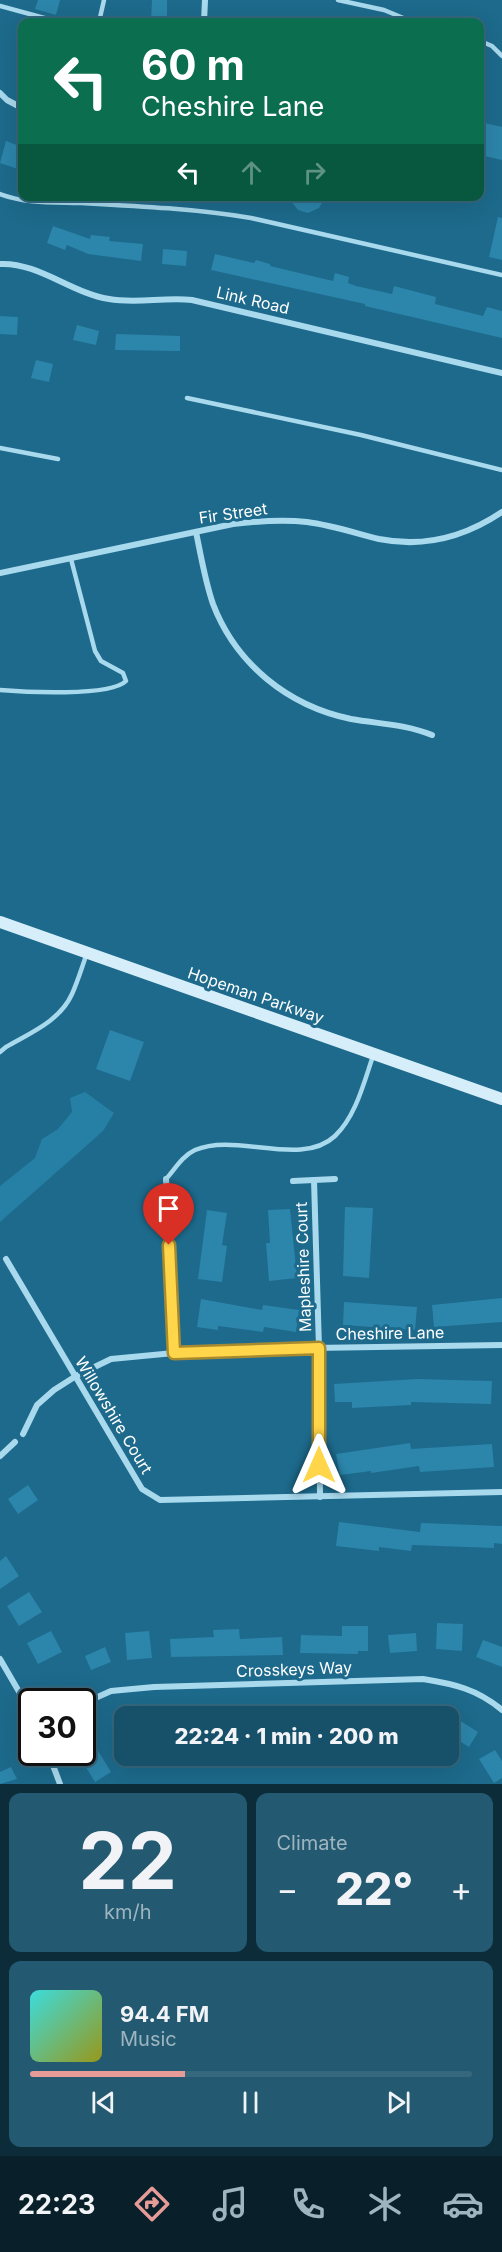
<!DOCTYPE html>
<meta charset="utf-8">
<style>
:root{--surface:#165069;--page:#235a71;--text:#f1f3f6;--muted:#9eb5c0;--line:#35677d;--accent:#e69b98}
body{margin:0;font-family:Inter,sans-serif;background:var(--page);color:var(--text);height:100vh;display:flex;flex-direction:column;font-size:22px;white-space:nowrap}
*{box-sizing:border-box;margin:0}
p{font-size:20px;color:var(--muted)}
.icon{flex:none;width:33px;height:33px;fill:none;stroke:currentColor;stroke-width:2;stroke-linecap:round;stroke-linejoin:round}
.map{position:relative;height:1784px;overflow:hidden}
.sheet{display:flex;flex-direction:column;gap:9px;padding:9px;background:#0c2c3a;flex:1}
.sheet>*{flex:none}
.hud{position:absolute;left:18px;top:18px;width:466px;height:183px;border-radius:12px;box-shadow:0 6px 24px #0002,0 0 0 2px var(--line);background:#0b6e4f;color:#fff;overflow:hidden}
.speed{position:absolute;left:18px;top:1688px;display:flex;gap:12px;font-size:30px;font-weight:700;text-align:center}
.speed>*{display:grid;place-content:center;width:78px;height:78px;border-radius:50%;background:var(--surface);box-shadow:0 6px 24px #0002,0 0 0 2px var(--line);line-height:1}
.speed .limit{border:3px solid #111;border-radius:9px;background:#fff;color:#111}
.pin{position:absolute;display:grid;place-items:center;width:51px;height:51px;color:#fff;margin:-62px -26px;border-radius:50% 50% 50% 0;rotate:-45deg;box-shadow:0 0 6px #0007}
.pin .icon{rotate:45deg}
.me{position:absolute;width:66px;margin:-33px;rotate:0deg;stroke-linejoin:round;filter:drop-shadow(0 0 4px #0008)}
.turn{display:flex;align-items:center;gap:21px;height:126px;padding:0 24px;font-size:27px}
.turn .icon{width:78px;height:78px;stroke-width:2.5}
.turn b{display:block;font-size:42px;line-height:51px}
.lanes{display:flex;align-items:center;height:57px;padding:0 24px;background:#0003;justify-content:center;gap:30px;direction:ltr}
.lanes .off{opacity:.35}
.big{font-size:45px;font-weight:800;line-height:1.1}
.sheet .widget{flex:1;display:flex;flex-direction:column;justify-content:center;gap:9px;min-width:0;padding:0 21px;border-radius:12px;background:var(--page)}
.sheet .dial{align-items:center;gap:0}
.dial b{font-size:78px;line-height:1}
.song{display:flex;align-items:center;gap:18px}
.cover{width:72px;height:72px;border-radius:9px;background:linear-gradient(135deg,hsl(180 70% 55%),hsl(60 70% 35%))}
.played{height:6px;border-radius:3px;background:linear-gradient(90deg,var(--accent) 35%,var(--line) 35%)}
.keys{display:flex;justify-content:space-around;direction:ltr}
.heat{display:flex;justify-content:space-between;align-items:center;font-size:33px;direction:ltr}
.sheet .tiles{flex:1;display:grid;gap:9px;grid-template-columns:1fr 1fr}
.widget:last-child{grid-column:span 2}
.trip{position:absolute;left:114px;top:1706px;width:345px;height:60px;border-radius:12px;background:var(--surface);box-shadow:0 6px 24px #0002,0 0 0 2px var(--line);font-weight:800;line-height:60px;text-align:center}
.dock{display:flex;height:96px;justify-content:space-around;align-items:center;background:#09202a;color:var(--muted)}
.dock .icon{width:42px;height:42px}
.dock .selected{color:var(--accent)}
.dock b{font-size:27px;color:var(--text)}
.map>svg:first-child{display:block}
</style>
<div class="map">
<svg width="502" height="1784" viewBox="0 0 502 1784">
<rect width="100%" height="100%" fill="#1d6a8c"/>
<path fill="#2680a5" d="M85,1092L114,1113L103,1131L0,1222V1186L35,1158L42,1139L58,1129L72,1112L70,1098Z"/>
<g fill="#2c85aa">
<path d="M38,0H60L56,15L35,9Z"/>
<path d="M152,0H167V22H151Z"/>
<path d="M480,122L502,127V160L480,155Z"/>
<path d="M6,141L22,147L18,169L0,163Z"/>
<path d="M287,196H326L319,208L308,213L298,210Z"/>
<path d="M498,217L502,218V260L489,257Z"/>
<path d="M53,226L90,239L91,235L110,237L109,241L143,244L141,261L88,254L67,245L65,250L47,243Z"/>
<path d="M163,249L187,251L186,266L162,264Z"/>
<path d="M215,254L254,263L256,260L270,264V266L333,281L335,273L349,277L348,283L356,286L392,294L394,286L436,297L435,304L483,316L487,307L502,311V338L365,306V304L211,270Z"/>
<path d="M0,316L18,317L17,335L0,334Z"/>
<path d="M77,325L99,331L96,345L73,340Z"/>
<path d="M116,334L180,336V351L115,350Z"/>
<path d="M36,360L53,364L49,382L31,378Z"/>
<path d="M110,1030L144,1042L130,1081L96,1069Z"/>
<path d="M345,1207L373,1208L369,1278L343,1276Z"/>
<path d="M290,1209L297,1278L269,1281L266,1243H270L268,1210Z"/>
<path d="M207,1210L227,1213L222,1245L227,1246L222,1282L198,1279Z"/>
<path d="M502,1298V1322L434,1327L432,1305Z"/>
<path d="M201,1299L262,1310L263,1305L299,1310L296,1332L264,1327L263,1332L218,1326V1330L197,1327Z"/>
<path d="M344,1302L417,1307L415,1330L343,1325Z"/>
<path d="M417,1379L492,1381L491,1404L411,1402V1405L352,1408V1402H335L334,1384Z"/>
<path d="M410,1443L411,1449L492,1444L494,1467L420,1472L419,1466L371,1473V1471L340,1475L336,1454Z"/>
<path d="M28,1485L38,1500L18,1514L8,1499Z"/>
<path d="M339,1522L420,1532L421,1523L502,1526V1544L494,1543V1548L412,1545L411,1551L379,1547V1551L336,1546Z"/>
<path d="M6,1556L19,1576L0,1589V1561Z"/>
<path d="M29,1592L42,1612L19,1626L7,1606Z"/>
<path d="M437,1623L463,1624L462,1651L436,1649Z"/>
<path d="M342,1626H368V1651H358V1654L300,1653L301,1635L342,1636Z"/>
<path d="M239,1629L240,1639L282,1637L283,1655L171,1657L170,1639L214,1637L213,1630Z"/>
<path d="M51,1631L62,1652L38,1664L27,1643Z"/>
<path d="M149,1631L152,1658L127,1660L125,1633Z"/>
<path d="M416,1633L417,1651L390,1653L388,1635Z"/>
<path d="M483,1640L502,1647V1667L476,1657Z"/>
<path d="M105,1647L111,1662L91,1670L85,1656Z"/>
<path d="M454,1717L478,1732L469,1747L448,1734V1726Z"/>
<path d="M97,1749L111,1772L95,1782L81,1759Z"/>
<path d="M495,1750L502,1761V1778L494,1783L479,1759Z"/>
<path d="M11,1767L17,1779L0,1784V1772Z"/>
</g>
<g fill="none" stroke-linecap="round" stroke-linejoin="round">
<g stroke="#a9d9ed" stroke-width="4.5">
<path d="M338,0L384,10L413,22"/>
<path d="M0,6L59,22"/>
<path d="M99,22L104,0"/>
<path d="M480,41L492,46L502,56"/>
<path d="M0,194C27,204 53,202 82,203C138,206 196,209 251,218L502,275"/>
<path d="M187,398L361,435L502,470"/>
<path d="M0,448L58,459"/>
<path d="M0,690C23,692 110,697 126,681L123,673L101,661L95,651L71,559"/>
<path d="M0,1052L6,1047C30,1033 60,1021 72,994C78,981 82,967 87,953"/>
<path d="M166,1179C175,1169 182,1156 195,1150C236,1132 301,1168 335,1136C356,1116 364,1082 373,1056"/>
</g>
<g stroke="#a9d9ed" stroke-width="6">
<path d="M204,22L205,0"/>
<path d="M0,93L7,100L22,108"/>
<path d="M0,264C38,262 71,293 109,299C136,304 164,297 192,300L502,373"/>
<path d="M196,532C201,556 205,581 213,604C236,664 288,706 351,719C379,724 405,724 432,735"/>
<path d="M0,573L233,524C258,521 282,519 307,522C331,525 355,533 379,539C424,548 465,537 502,512"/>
<path d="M166,1179L174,1353"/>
<path d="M314,1180L319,1348L320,1497"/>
<path d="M293,1181L335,1179"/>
<path d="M6,1259L142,1489L160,1500L502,1492"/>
<path d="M23,1434L37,1405L54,1390L76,1376L111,1359L174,1353L314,1348L502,1345"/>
<path d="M0,1456L15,1442"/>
<path d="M0,1659L32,1714"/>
<path d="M82,1704L111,1691L154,1687L423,1679C454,1684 477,1689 502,1710"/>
<path d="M48,1752L60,1784"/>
</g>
<path stroke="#d6eef9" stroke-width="12" d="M0,922L502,1099"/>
</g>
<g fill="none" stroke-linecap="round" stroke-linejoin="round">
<defs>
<path id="route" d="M169,1245L174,1353L319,1348V1465"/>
</defs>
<use href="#route" stroke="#a68a30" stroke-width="15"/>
<use href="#route" stroke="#ffd54a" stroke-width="10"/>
</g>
<g text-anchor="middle" stroke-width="6" stroke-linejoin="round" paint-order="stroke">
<g font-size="16" fill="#fff" stroke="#1d6a8c">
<text transform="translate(253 300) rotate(13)" y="6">Link Road</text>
<text transform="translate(233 513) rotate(-8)" y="6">Fir Street</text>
<text transform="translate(256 995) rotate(19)" y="6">Hopeman Parkway</text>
<text transform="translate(303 1267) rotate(-92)" y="6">Mapleshire Court</text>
<text transform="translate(390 1333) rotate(-1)" y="6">Cheshire Lane</text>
<text transform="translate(114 1415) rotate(59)" y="6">Willowshire Court</text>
<text transform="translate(294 1669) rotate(-2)" y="6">Crosskeys Way</text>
</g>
</g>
</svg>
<div class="speed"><div class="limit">30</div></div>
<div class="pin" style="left:169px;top:1245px;background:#d93025"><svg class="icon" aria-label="arrive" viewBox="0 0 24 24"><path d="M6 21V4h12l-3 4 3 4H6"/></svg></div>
<svg class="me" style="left:319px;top:1465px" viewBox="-20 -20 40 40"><path d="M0-17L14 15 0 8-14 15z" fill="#ffd54a" stroke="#fff" stroke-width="4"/></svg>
<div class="trip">22:24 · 1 min · 200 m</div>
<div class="hud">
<div class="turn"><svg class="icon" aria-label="left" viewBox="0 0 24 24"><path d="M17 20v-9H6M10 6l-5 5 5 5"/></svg><div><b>60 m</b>Cheshire Lane</div></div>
<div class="lanes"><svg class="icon" aria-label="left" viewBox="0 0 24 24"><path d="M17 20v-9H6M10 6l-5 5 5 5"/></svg><svg class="icon off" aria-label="ahead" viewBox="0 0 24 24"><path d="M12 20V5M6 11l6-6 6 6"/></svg><svg class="icon off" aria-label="right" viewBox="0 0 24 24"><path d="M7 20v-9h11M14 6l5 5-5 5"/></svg></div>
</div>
</div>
<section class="sheet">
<div class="tiles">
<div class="widget dial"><b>22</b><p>km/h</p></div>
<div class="widget"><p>Climate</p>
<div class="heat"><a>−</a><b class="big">22°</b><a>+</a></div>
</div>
<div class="widget">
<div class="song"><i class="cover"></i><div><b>94.4 FM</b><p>Music</p></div></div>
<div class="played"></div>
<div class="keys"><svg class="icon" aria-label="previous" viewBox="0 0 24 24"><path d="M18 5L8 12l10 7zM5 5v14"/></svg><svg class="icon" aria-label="pause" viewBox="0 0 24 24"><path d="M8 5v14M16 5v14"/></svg><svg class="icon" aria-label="next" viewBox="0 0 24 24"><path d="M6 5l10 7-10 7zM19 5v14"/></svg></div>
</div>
</div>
</section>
<nav class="dock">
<b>22:23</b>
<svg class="icon selected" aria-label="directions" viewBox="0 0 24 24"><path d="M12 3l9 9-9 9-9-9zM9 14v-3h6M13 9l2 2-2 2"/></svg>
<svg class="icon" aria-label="music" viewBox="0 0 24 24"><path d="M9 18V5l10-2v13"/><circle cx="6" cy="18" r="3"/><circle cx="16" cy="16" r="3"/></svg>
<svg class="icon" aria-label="phone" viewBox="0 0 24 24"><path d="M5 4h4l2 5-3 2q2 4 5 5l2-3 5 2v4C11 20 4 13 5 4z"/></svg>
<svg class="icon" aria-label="climate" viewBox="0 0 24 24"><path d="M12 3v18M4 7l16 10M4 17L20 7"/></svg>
<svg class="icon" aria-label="car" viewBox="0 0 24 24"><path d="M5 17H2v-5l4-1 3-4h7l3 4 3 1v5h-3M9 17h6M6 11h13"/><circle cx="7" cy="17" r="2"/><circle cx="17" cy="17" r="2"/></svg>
</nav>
